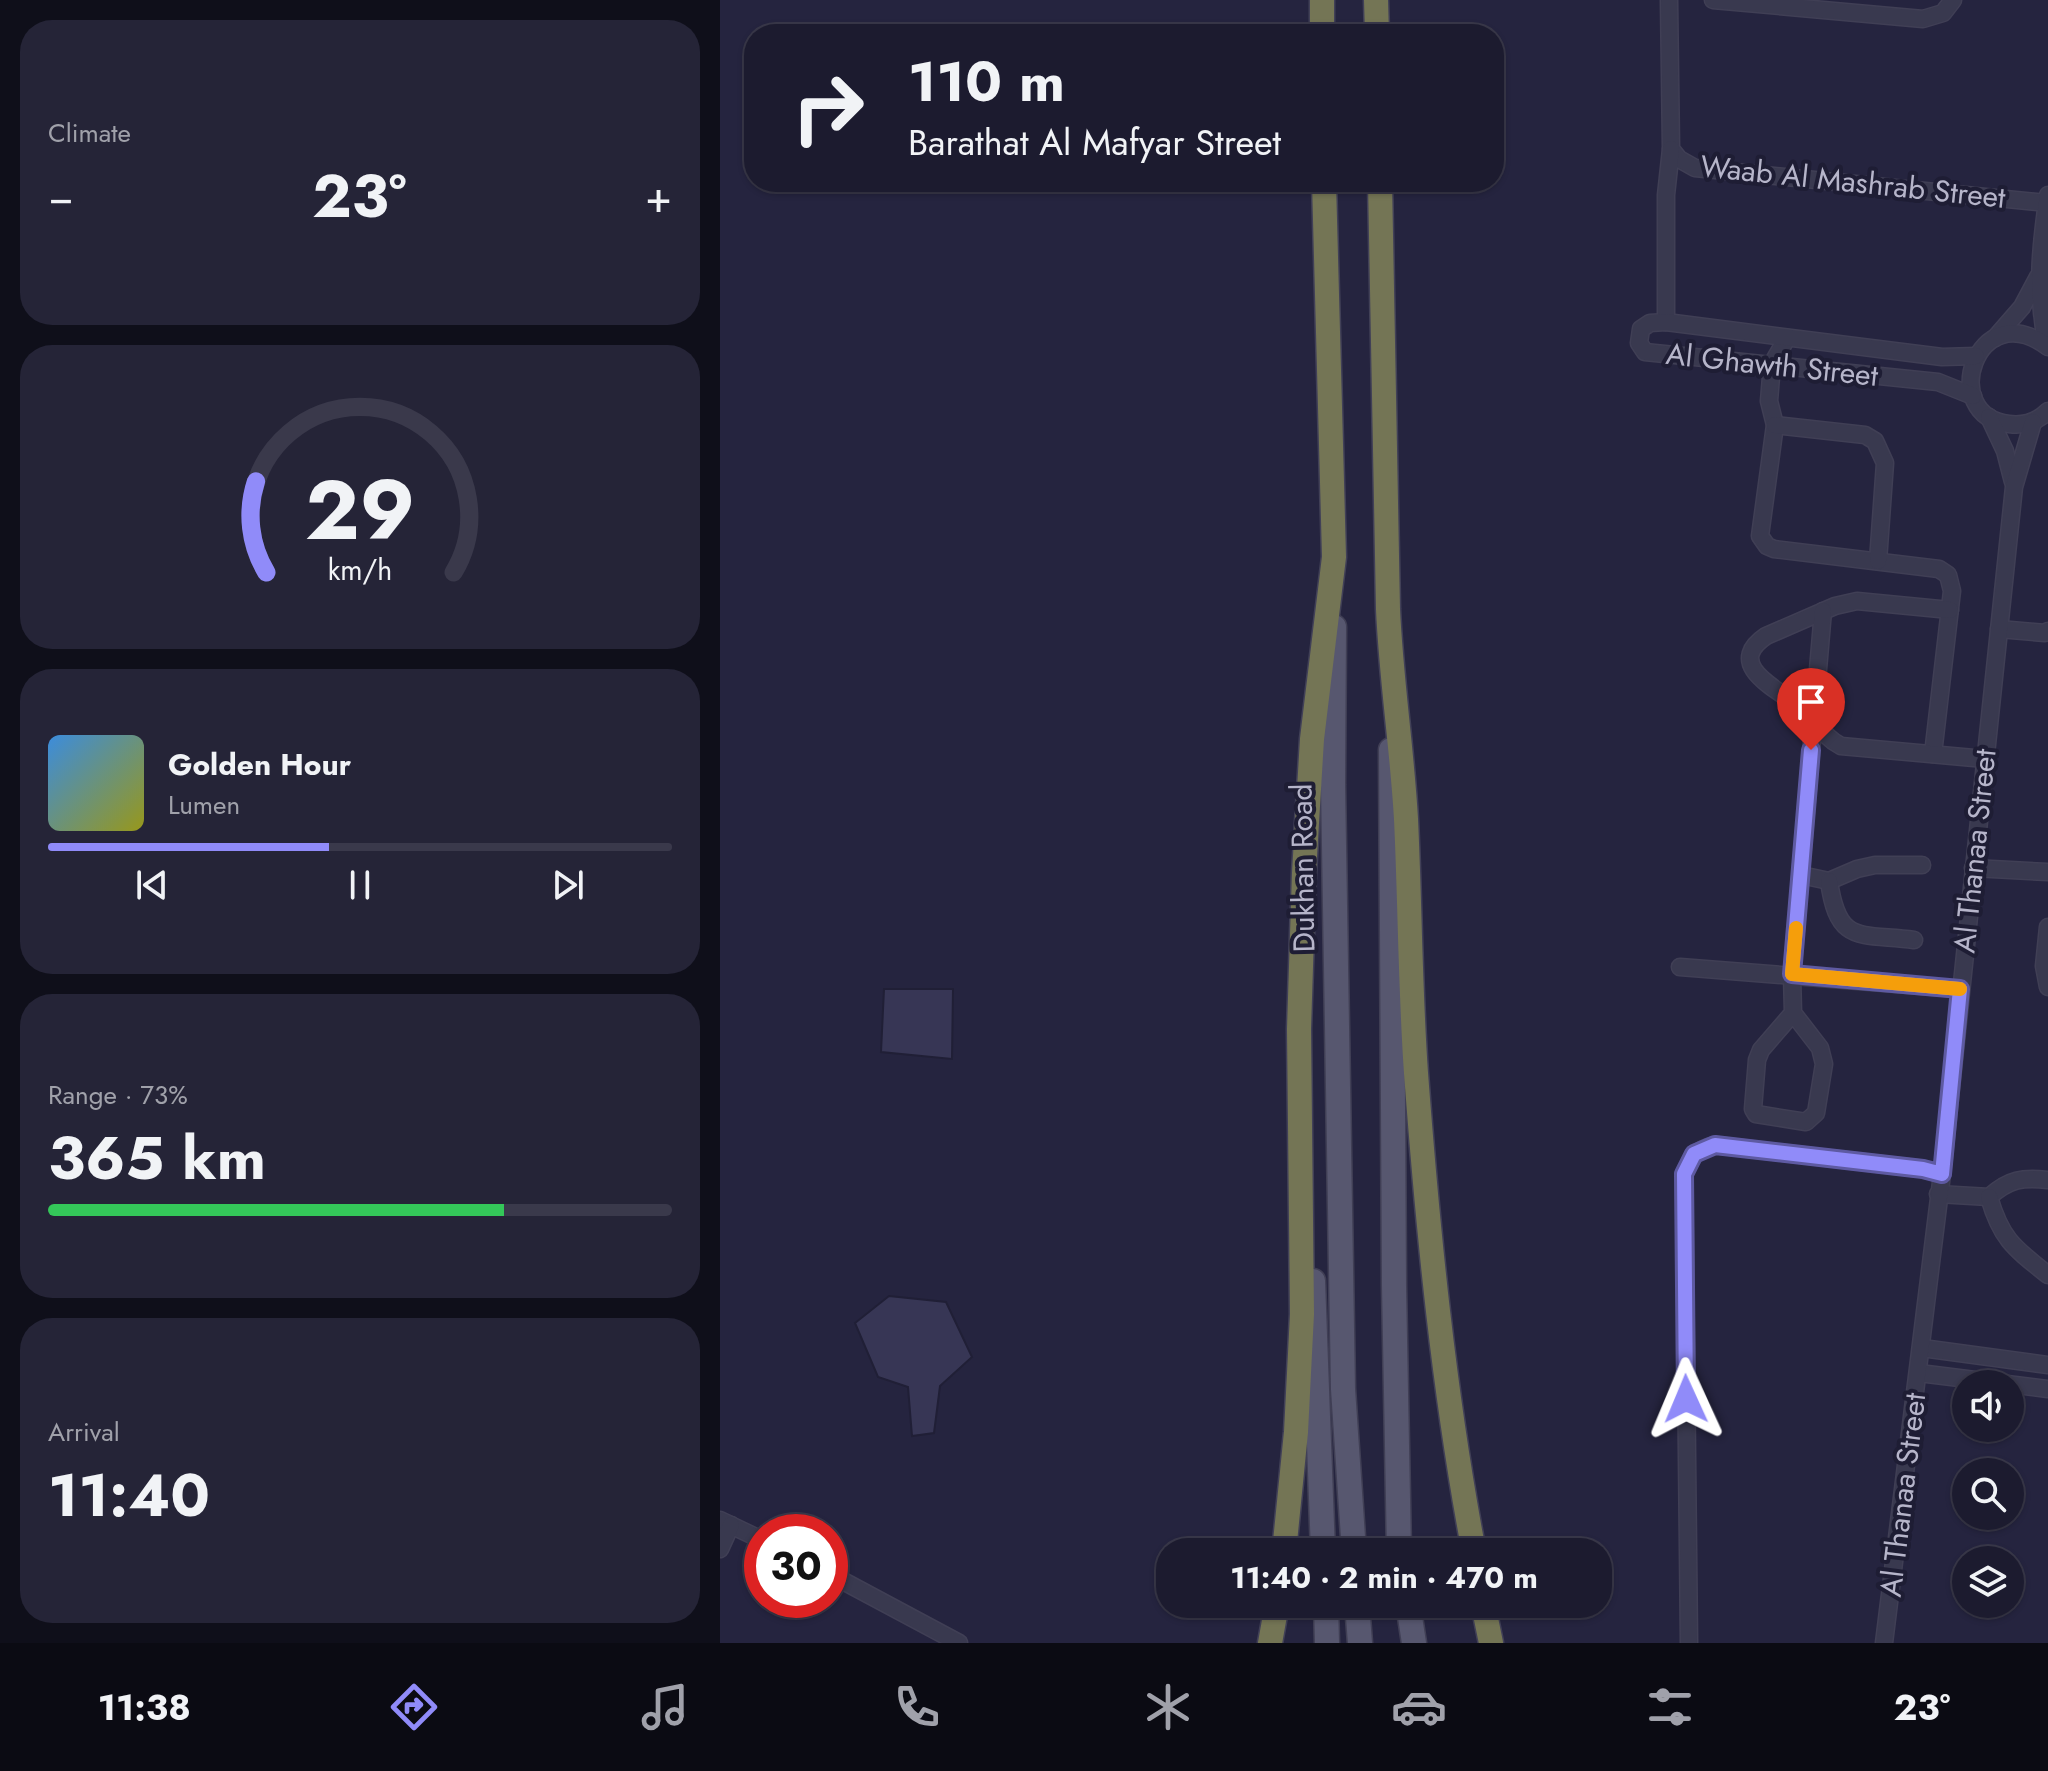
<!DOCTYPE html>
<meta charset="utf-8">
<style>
:root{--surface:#1c1b2f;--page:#252437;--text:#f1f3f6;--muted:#a0a1aa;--line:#3a394b;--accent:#908bf9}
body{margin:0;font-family:Jost,sans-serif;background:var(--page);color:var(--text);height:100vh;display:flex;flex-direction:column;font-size:30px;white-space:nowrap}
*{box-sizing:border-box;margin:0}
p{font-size:26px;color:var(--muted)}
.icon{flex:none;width:44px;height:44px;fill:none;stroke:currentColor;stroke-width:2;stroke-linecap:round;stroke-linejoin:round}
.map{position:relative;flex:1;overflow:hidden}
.details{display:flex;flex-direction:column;gap:20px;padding:20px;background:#0f0f1a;width:720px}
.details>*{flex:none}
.guide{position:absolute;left:24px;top:24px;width:760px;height:168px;border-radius:32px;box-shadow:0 2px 6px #0004,0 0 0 2px var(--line);background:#1c1b2f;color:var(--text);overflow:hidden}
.buttons{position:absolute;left:1232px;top:1370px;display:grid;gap:16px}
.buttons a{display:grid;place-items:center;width:72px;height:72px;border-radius:50%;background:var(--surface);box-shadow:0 2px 6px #0004,0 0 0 2px var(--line);font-size:40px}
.speed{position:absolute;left:24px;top:1514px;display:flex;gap:16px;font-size:40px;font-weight:700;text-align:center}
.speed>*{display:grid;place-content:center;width:104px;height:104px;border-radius:50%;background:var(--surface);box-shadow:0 2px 6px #0004,0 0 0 2px var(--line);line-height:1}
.speed .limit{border:12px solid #d22;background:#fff;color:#111}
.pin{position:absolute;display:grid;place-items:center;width:68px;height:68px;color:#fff;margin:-82px -34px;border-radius:50% 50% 50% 0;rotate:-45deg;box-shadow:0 0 8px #0007}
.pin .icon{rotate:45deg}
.me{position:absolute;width:88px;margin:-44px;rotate:359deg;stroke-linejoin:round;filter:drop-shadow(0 0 6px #0008)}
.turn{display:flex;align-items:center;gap:28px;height:168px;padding:0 32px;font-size:36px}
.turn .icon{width:104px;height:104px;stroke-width:2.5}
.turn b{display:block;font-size:56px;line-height:68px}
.big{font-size:60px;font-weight:700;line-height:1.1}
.details .widget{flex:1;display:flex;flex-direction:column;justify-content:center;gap:12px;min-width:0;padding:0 28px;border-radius:32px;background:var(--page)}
.details .dial{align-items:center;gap:0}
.dial svg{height:208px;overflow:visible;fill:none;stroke:var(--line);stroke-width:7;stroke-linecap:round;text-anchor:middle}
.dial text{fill:var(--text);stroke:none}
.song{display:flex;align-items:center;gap:24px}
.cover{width:96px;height:96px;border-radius:12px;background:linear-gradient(135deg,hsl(210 70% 55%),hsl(60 70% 35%))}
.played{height:8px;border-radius:4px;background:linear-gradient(90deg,var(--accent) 45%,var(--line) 45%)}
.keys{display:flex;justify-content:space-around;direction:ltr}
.heat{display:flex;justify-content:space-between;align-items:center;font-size:44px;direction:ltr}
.charge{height:12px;border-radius:6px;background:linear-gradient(90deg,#34c759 73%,var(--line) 0)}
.trip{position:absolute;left:436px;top:1538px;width:456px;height:80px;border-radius:32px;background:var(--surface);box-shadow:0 2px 6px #0004,0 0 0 2px var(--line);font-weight:700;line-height:80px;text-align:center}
.tabs{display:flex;height:128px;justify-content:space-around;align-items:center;background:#0b0b13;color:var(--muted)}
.tabs .icon{width:56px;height:56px}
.tabs .current{color:var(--accent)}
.tabs b{font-size:36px;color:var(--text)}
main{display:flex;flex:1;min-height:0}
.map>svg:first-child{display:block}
</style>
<main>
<section class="details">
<div class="widget"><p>Climate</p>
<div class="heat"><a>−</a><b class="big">23°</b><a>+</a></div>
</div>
<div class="widget dial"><svg viewBox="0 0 100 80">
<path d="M14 69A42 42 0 1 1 86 69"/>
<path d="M14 69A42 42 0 0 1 10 34" stroke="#908bf9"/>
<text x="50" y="56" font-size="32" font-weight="700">29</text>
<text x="50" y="72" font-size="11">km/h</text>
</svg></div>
<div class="widget">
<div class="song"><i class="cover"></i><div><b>Golden Hour</b><p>Lumen</p></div></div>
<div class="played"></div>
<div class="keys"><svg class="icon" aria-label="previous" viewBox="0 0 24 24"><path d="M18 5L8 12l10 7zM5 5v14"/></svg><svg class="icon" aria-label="pause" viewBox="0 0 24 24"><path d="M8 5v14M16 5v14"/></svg><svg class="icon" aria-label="next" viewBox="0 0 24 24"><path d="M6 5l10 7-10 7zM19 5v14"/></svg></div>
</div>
<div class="widget"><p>Range · 73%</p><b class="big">365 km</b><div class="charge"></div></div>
<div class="widget"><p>Arrival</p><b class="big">11:40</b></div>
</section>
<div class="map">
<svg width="1328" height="1643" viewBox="0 0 1328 1643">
<rect width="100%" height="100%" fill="#25243f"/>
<g fill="#373655" stroke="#201f36" stroke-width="2">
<path d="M164,989H233L232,1059L161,1052Z"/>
<path d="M169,1296L226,1302L252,1357L220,1386L214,1433L192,1436L188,1387L158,1377L135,1323Z"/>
</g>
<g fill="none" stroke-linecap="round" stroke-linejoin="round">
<defs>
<g id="street">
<path d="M949,0L951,149L959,159L975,168L1327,203"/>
<path d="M993,0L1203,19L1223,13L1233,0"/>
<path d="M946,322V195L951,149"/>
<path d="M1067,338L1052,364L1049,401L1055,425L1040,536L1047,546L1054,549L1219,569L1228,575L1232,591L1213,754"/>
<path d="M1275,338L1302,307L1318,277"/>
<path d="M1327,346C1316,289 1320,251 1328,195"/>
<path d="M1328,347C1256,293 1217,416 1289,424C1304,426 1317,422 1328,411"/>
<path d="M1253,396L1218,382L925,352L919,343L921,329L930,323L946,322L1222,357L1256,356"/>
<path d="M1269,417L1285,451L1293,482"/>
<path d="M1055,425L1145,435L1155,441L1165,463L1158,561"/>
<path d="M1230,610L1137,601L1115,606L1046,636C1000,667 1066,693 1086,711C1099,723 1103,737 1121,746L1265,759"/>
<path d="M1279,629L1325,633L1328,631"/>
<path d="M1253,868L1328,872"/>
<path d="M1081,875L1109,881L1137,869L1155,865H1202"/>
<path d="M1109,881C1118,945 1139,933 1194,940"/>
<path d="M1328,927L1324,966L1328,987"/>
<path d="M960,967L1240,989"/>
<path d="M1073,1013L1041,1050L1037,1060L1033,1109L1036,1114L1086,1122L1096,1113L1104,1064L1100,1048L1073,1013L1072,974L1103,611"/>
<path d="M1218,1194L1269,1197C1289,1179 1303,1177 1328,1180"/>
<path d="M1269,1197C1281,1239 1294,1248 1328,1275"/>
<path d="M1202,1348L1328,1365"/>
<path d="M1199,1373L1328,1389"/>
<path d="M0,1520L42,1540"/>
<path d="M0,1549L11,1525"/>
<path d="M110,1574L239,1643"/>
<path d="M969,1643L964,1174C971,1157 977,1149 995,1145L1203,1169L1222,1174"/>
<path d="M1164,1643L1222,1174L1294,487L1313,422"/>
</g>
<g id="primary">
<path d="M614,627L613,785L623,1389L634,1552"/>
<path d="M671,750L674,1286L679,1552"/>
<path d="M593,1281L603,1552"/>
<path d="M606,1604L607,1643"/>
<path d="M637,1604L640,1643"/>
<path d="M688,1604L694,1643"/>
</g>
<g id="highway">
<path d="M602,0V34"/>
<path d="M656,0L657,34"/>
<path d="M660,182L668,609C671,679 682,748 686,819C690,903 690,988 696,1073C708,1233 724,1394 754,1552"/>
<path d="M564,1552L576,1432L582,1314L579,1029L584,873L592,739L614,557L604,182"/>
<path d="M763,1604L771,1643"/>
<path d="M550,1643L557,1604"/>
</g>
</defs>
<use href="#street" stroke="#403f55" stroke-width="19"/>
<use href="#primary" stroke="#403f55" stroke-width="27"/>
<use href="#highway" stroke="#414057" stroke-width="27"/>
<use href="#street" stroke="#39394f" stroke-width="16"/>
<use href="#primary" stroke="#57576f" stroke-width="24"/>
<use href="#highway" stroke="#747555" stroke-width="24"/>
</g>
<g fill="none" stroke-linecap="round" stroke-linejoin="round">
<defs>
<path id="route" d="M966,1399L964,1174L974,1154L995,1145L1203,1169L1222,1174L1240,989L1072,974L1091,750"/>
</defs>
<use href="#route" stroke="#5e5aa2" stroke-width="20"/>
<use href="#route" stroke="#908bf9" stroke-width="14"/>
<path stroke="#f59e0b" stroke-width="14" d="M1076,928L1072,974L1240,989"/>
</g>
<g text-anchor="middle" stroke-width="8" stroke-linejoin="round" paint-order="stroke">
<g font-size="30" fill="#b6b5ca" stroke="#1e1d34">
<text transform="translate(1133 182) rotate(6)" y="10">Waab Al Mashrab Street</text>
<text transform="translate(1052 365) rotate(6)" y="10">Al Ghawth Street</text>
<text transform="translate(1255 851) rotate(-84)" y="10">Al Thanaa Street</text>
<text transform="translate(583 868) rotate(-91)" y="10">Dukhan Road</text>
<text transform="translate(1183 1495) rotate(-83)" y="10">Al Thanaa Street</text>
</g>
</g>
</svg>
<div class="buttons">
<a><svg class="icon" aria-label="sound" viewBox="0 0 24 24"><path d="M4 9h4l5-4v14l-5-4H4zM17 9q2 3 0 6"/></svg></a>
<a><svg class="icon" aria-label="search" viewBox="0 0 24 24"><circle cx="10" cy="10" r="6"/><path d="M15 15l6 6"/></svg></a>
<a><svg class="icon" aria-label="layers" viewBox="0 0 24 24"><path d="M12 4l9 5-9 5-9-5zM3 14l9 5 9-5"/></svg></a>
</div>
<div class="speed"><div class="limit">30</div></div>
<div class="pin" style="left:1091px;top:750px;background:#d93025"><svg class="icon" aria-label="arrive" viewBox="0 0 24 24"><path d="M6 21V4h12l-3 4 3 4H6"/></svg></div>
<svg class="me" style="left:966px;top:1399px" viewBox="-20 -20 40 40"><path d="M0-17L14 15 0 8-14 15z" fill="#908bf9" stroke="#fff" stroke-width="4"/></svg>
<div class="trip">11:40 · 2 min · 470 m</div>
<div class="guide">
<div class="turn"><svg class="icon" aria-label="right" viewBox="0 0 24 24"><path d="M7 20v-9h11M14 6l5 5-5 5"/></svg><div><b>110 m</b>Barathat Al Mafyar Street</div></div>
</div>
</div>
</main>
<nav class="tabs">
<b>11:38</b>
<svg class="icon current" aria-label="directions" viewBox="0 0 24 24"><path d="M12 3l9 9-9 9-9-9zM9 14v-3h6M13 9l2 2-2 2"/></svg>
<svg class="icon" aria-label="music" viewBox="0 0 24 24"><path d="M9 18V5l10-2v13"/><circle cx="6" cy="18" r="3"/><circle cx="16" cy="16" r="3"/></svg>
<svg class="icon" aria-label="phone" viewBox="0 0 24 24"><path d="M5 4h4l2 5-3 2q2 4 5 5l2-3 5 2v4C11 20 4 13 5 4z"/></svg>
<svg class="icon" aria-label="climate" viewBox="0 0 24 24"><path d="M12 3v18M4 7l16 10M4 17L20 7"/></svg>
<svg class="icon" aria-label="car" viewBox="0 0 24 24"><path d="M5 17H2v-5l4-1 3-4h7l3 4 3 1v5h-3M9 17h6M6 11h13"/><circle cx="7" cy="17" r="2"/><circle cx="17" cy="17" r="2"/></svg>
<svg class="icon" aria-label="filters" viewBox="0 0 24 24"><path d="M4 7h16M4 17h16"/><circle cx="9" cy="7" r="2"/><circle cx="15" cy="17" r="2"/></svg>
<b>23°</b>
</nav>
